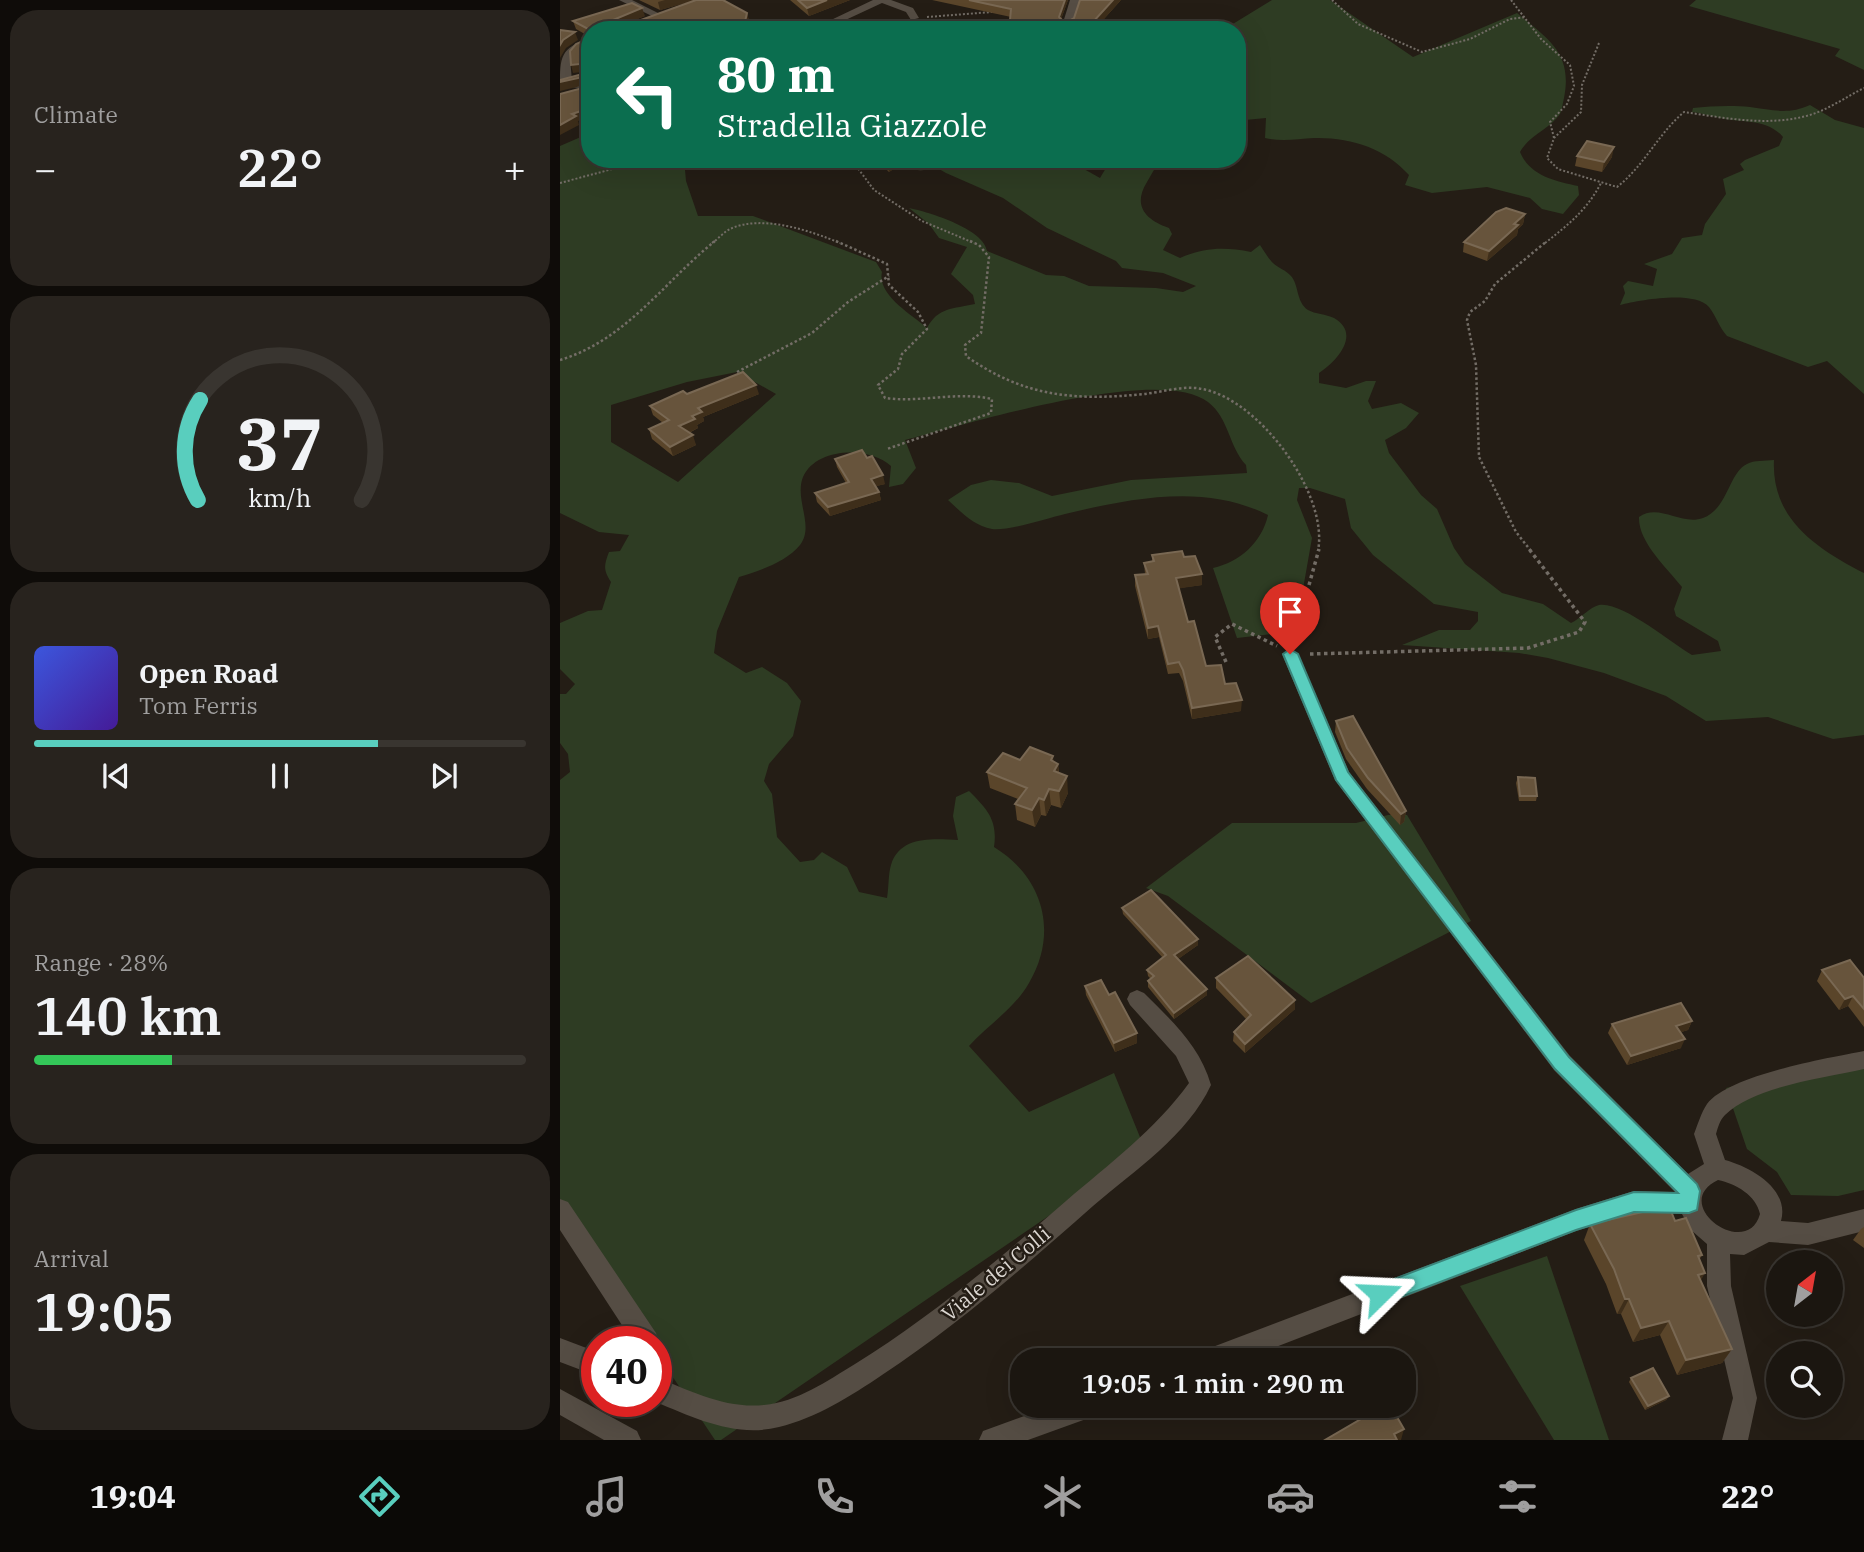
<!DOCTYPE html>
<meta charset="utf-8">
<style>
:root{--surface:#1b1610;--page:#28231e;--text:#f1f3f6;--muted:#a09f9f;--line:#393530;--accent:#59cebe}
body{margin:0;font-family:"IBM Plex Serif",serif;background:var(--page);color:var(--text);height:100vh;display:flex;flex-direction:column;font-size:26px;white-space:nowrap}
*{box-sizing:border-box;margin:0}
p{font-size:23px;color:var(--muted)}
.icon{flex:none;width:38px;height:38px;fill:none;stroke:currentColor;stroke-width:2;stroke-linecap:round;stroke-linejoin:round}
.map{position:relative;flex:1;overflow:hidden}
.details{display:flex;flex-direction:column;gap:10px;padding:10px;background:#0f0c09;width:560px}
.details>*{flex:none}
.banner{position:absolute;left:21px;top:21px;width:665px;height:147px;border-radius:28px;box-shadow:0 7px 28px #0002,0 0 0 2px var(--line);background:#0b6e4f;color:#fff;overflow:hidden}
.needle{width:46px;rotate:31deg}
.fabs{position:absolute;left:1206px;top:1250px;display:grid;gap:14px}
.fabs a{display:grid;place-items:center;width:77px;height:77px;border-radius:50%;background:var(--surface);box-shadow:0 7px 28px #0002,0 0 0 2px var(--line);font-size:35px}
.speed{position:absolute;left:21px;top:1326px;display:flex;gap:14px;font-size:35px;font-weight:700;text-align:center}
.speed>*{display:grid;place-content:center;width:91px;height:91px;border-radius:50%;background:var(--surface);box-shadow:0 7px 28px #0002,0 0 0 2px var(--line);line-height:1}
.speed .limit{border:10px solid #d22;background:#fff;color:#111}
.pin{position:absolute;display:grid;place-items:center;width:60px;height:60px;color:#fff;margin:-72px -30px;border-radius:50% 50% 50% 0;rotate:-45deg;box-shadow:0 0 7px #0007}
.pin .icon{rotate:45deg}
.me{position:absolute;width:77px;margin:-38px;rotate:69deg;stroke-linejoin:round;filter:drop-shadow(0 0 5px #0008)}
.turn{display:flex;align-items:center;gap:24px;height:147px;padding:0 21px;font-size:32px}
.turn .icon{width:91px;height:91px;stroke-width:2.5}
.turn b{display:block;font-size:49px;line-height:60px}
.big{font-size:52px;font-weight:600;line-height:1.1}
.details .widget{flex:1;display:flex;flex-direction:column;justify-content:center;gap:10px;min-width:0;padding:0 24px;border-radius:28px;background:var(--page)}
.details .dial{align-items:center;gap:0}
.dial svg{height:182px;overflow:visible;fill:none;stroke:var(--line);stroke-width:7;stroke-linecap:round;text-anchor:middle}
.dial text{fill:var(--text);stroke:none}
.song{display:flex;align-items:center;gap:21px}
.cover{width:84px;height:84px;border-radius:10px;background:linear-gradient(135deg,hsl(230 70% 55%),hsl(260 70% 35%))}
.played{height:7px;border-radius:4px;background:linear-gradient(90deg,var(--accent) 70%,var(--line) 70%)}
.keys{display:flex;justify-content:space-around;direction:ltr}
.heat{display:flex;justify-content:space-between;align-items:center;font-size:38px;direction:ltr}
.charge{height:10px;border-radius:5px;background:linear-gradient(90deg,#34c759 28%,var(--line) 0)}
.trip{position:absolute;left:450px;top:1348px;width:406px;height:70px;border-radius:28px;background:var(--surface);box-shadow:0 7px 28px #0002,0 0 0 2px var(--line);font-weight:600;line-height:70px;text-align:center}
.dock{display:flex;height:112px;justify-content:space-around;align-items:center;background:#0b0906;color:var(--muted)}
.dock .icon{width:49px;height:49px}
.dock .on{color:var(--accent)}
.dock b{font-size:32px;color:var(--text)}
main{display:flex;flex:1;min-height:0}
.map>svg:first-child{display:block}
</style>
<main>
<section class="details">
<div class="widget"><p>Climate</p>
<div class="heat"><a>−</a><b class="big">22°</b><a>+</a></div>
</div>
<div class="widget dial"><svg viewBox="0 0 100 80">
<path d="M14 69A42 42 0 1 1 86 69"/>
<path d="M14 69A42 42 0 0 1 15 25" stroke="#59cebe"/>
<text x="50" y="56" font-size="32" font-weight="700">37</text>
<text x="50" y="72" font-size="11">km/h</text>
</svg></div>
<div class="widget">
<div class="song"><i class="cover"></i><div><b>Open Road</b><p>Tom Ferris</p></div></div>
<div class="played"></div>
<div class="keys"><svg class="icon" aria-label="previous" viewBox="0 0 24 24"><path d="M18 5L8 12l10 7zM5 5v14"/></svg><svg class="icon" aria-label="pause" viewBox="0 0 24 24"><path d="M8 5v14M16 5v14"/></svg><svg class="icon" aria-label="next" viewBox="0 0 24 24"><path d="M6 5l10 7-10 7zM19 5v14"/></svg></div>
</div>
<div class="widget"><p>Range · 28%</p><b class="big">140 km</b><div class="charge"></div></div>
<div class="widget"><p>Arrival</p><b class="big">19:05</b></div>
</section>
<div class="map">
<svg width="1304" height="1440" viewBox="0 0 1304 1440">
<rect width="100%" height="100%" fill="#241d15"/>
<g fill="#2e3c23" fill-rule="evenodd">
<path d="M712,0H770L853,57L957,13C988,39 1013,53 1004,98C1003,102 1002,110 1000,114C990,129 969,135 960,152C970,176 995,181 1018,186L1019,195L1003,214L982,209L970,198L927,187L872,193L845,185L849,175C825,148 790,137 754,138C737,139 722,142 705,138L706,118L685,120L677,109V30H663Z"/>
<path d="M1136,0H1304V70L1275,56L1280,49L1129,6Z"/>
<path d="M1250,105L1275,120L1304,128V394L1267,361L1248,367L1167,336C1159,327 1156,316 1149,307C1134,290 1080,300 1060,305L1065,293L1063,286L1068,281L1093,286L1097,269L1084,264L1112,254L1122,238L1142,235L1145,224L1166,194L1163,179L1184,170L1180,164L1185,160L1219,146L1223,137C1207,118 1180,123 1160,118C1150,116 1142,113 1132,112L1133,108C1150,106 1173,105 1190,107C1213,110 1228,115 1250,105Z"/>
<path d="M30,133V159H124L126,181L138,216H193L316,262L322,272C317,295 351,314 367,328C378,307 393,309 415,304L413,295L391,274L407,247L379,238L369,224L349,208C369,212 424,229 427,251L486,275L504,276L529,286L596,288L623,292L636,286L603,273L562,268L556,261L487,228L443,198L386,173L372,165L370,159H506L540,178L549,163L546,159H604C595,166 593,172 587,182C572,206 586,220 609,228L612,234L603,250L620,258C645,247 665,247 691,252L700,245C704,251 708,258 713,263C718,268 726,270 731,276C739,285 736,302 748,310C755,314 766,314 774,318C802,334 776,362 759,373V383L786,388L806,381H816L808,401L812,409L841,403L859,413L846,428L825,440L829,453L861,495L877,509L894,548L905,564L942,593L983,604L1011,623C1020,619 1030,607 1039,605C1062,601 1111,643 1132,655L1161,651L1158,641L1116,616L1114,609L1122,587C1107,568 1078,542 1079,517C1099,503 1121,526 1143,518C1168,509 1169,472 1187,464C1194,460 1205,461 1214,460C1211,519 1257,549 1304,573V735L1273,739L1208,717L1146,721L1106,696L1044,673L988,658L959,653L842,645L879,630H910L918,621V612L874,604L813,555L791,528L785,499L750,488H739L737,500L752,538L743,589L755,608L728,632L677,638L653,568C680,562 702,542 708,515C645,483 572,498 505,514C488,518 449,531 432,529C414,526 401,512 388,500L411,485L431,480L459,483L492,496L571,480L687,473L686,465C669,447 669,418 648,402C598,364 406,425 345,440L356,468L343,484L329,487L331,466C310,446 256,447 243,477C234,500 255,526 240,545C226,562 199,571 179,577L157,631L154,653L186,673L202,667L227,683L241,701L233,736L209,764L204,781L212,794L217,837L240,862L254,860L262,852L287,867L299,892L327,898C329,887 328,875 331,865C340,835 374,839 398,840L393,816L396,797L409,791C427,809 438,820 434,847C483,877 499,932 469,983C455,1008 428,1025 409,1046L469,1112L554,1073L584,1147L534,1185L161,1440H155L96,1352V1342H90L0,1208V780L10,772L8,754L0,743V694H6L15,684L0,669V623L28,611L42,610L51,582C43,570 44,565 49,552L60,551L69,535L39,532L0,513V146ZM177,372L216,394L118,482L51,442V405L127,382Z"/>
<path d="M828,815H847L911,921L751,1003L608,896L586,888L672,823H796Z"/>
<path d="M1304,1054V1190L1278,1196L1231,1195L1217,1172L1187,1149L1166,1088Z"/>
<path d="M987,1256L1049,1440H994L900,1286Z"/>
</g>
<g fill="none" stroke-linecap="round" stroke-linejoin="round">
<g stroke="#736d66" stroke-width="2" stroke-dasharray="2 2" stroke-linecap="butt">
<path d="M772,0L798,24L862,52L910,39L950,19L966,17"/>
<path d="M951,0L981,39L1010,65L1014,86L1007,104L990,122L994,138"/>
<path d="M367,17L432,12"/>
<path d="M1039,43L1022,85L1021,112L994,138L987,158L998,169L1057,187C1084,166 1098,134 1124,112C1165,118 1209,127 1250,115C1269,109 1286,97 1304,88"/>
<path d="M291,159L314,190L362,221L414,243"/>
<path d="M0,183L90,159"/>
<path d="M152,243C158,239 164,232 170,229C202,214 251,231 280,243"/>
<path d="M985,243C1008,225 1027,210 1041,183"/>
</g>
<g stroke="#736d66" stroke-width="2.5" stroke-dasharray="2.5 2.5" stroke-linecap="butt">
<path d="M276,241L327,264L329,285L358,312L367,329L342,354L338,369L318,385L325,398C361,403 396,391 432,399L431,413L327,449"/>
<path d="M410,241L419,245L429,257L421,333L405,345L406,356C464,397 515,401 584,394C603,392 624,385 642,389C699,399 769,494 758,551"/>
<path d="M0,360C66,340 103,283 155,241"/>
<path d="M177,372L252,333L288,302L329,276"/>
<path d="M971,551L956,532L919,457L916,365L907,320L910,312L925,301L935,284L987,241"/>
</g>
<g stroke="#736d66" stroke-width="3.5" stroke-dasharray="3.5 3.5" stroke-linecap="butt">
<path d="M734,639L759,549"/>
<path d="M750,654L968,648L1019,632L1025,622L969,549"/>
<path d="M666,662L655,637L672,624L717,646"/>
</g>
<g fill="#554d44" fill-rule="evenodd">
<path d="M59,0H72L106,17L98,19Z"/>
<path d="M313,0H331L353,8L359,18L351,20L346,12L322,3L264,30H250Z"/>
<path d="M510,0H520L512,26L507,29L502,26Z"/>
<path d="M30,38V45L17,50L10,58L12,81L30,83V89L0,86C0,57 0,48 30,38Z"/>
<path d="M336,159L361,163L360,159H372L373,167C362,174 344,169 336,159Z"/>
<path d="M730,648L738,654L789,772L1010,1056L1128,1174L1144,1164L1134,1134C1138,1124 1141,1113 1147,1104C1169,1075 1268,1058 1304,1051V1069C1264,1078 1195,1086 1165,1115C1160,1120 1158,1127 1156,1134L1165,1160C1191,1167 1230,1189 1221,1221L1248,1223L1304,1209V1231L1248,1245L1209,1242L1184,1255L1170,1254L1171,1286L1197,1398L1188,1440H1162L1173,1398L1147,1286V1244L1131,1230L1122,1214L1074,1213L1016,1231L682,1360H638L641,1351L650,1348L1016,1209L1074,1191L1115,1192L994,1070L775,780L722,654ZM1158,1180C1176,1184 1196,1195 1200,1214C1187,1261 1108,1204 1158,1180Z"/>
<path d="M577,990L584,993C612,1021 640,1046 651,1085C628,1135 574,1171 533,1206C465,1266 398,1325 322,1375C291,1396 256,1418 219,1427C176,1438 134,1418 96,1402V1377C130,1391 166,1409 204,1405C237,1402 267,1381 295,1364C371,1317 439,1259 506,1201C549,1164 595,1130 629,1083L616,1056L570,1005L567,999L570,993Z"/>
<path d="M0,1199L8,1202L96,1333L99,1342L96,1349V1342H73L0,1230Z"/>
<path d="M0,1338L37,1352V1376L0,1362Z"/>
<path d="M0,1389L77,1431L81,1440H44L0,1415Z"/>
<path d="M495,1405H543L540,1414L468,1440H419L423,1431Z"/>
</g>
</g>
<g fill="#5a452a">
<path d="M79,0H163L187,13L189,21L186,30H30V37L16,29L13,21L85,16L63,24H70L135,0L100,10Z"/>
<path d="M230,0H290L249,16Z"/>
<path d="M372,0H508L501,19L505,23L561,0L534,30H458V28H451V17Z"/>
<path d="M1017,156L1052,157L1042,172L1015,166Z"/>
<path d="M316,159H329L332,170L329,172Z"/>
<path d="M965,214L963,224L958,229L957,235L927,261L903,252L904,242Z"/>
<path d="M127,394H199L143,417L144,421L137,425L138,428L129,433L136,445L113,456L92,439L89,429L103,423L93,415L90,406Z"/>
<path d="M275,459L325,484L316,486L319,492L321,500L270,516L257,502L255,493L286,483L277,467Z"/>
<path d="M592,555L624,557L642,574V585L619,588L628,622L646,666L665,684L681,711L632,719L623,681L619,673L608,674L599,637L588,639L575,586V575L585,574L584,563L592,561Z"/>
<path d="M776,721L846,811L844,822L840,825L807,789L786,759L775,732Z"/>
<path d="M460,760L494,762L498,764L499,773L508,793L501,808L491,805L486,816L481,815L475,827L457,820L455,804L458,799L430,788L427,772Z"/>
<path d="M958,777L977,796L976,801H959L956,783Z"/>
<path d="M562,908L638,939V945L618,959L647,995L614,1019L588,987V981L591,979L588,976L587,970L603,958L563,914Z"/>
<path d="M1262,970L1304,978V1027L1288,1006L1279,1010L1257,981Z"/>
<path d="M656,978L735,1000V1009L685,1053L673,1041L674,1032L686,1019L656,988Z"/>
<path d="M525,986L549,995L577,1033V1043L555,1052L526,995Z"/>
<path d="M1132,1021L1128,1030L1121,1032V1048L1067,1065L1048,1033L1052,1024Z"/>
<path d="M1030,1224L1142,1255L1139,1260L1141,1281L1172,1349L1162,1363L1117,1375L1100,1335L1073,1342L1061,1314H1057L1046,1284L1024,1240Z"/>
<path d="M1304,1227V1248L1293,1240L1301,1229Z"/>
<path d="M1071,1378L1109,1396L1106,1400L1085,1410L1069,1382Z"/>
</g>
<g fill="#3e2e1a">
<path d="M105,0H136L100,10L98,2Z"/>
<path d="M267,0H290L249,16L247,8Z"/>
<path d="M505,0H508L499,25V17Z"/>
<path d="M553,0H561L534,30L533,22Z"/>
<path d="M82,8L85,16L55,28L52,24L53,20Z"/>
<path d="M187,13L189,21L186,30H183Z"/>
<path d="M15,32L18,40L6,48L0,58V45L3,40Z"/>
<path d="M29,63L30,71L13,73L11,65Z"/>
<path d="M27,76L29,84L0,91V82Z"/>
<path d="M30,108V118L18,121L19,125L0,135V125L12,114Z"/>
<path d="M1054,147L1052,157L1042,172L1044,162Z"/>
<path d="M331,162L332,170L329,172L328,165Z"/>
<path d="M965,214L963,224L958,229L957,235L927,261L929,251L954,224Z"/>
<path d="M196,385L199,394L143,417L144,421L137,425L138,428L122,436L119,426L132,416L138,408Z"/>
<path d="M133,435L136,445L113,456L110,447Z"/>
<path d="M323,475L325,484L313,487L311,479Z"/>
<path d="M319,492L321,500L270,516L268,507Z"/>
<path d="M642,574V585L616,589V578Z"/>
<path d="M598,626L599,637L588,639V628Z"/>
<path d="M682,700L681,711L632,719V708Z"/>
<path d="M493,756L495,769L498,764L499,780L496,788L491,760Z"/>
<path d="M507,776L508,793L501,808L499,791Z"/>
<path d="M489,789L491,805L486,816L484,800Z"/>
<path d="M479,798L481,815L475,827L472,810Z"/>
<path d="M846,811L844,822L840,825L841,814Z"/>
<path d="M638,939V945L614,962V955Z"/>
<path d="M647,989V995L614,1019V1013Z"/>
<path d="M1293,996L1288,1006L1279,1010L1285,999Z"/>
<path d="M735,1000V1009L685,1053V1044Z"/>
<path d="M1132,1021L1128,1030L1112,1035L1116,1026Z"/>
<path d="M577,1033V1043L555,1052L554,1043Z"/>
<path d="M1125,1039L1121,1048L1067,1065L1071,1056Z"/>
<path d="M1145,1273L1136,1289L1138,1275Z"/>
<path d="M1065,1299H1069L1061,1314H1057Z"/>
<path d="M1109,1321L1100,1335L1073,1342L1081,1328Z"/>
<path d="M1172,1349L1162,1363L1117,1375L1126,1360Z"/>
<path d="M1109,1396L1106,1400L1085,1410L1088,1406Z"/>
<path d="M844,1429L841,1440H832L834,1434Z"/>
</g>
<g fill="#67543c" stroke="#796853" stroke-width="2">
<path d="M136,0H163L187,13L183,30H30L13,21L72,3L82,8L53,20L52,24H70Z"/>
<path d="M238,0H267L247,8Z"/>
<path d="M409,0H505L499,17L505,23L514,18L520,0H553L533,22H522L519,30H500L501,23L458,25L457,20H450L451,9Z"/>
<path d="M0,30L15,32L3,40L0,45Z"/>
<path d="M30,38V78L27,76L0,82V80L30,72L29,63L11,65L10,51L16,44Z"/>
<path d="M30,83V108L12,114L16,116L0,125V94L30,86Z"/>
<path d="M1027,141L1054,147L1044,162L1017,156Z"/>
<path d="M322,159H329L331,162L328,165Z"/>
<path d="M946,208L965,214L954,224L958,225L929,251L904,242L936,212Z"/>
<path d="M183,372L196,385L138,408L142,412L132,416L135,419L119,426L133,435L110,447L89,429L109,420L90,406L123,391L127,394Z"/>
<path d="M302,450L307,458L312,456L323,475L311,479L319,492L268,507L255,493L289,482L275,459Z"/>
<path d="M622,551L624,557L635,556L642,574L616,578L628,622L634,621L646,666L661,665L665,684L676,683L682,700L632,708L623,670L619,662L608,664L598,626L588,628L575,575L588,574L584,563L594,561L592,555Z"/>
<path d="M793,716L846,811L841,814L808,778L787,748L776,721Z"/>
<path d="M470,747L493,756L491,760L498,764L494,771L507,776L499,791L489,789L484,800L479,798L472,810L455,804L467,788L427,772L443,753L460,760Z"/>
<path d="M958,777L975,778L977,796H960Z"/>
<path d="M591,890L638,939L614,955L647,989L614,1013L588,981L594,976L587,970L606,955L562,908Z"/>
<path d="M688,956L735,1000L685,1044L674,1032L691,1015L656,978Z"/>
<path d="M1290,960L1304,978V1009L1293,996L1285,999L1262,970Z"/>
<path d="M541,980L549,995L555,992L577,1033L554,1043L525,986Z"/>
<path d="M1121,1003L1132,1021L1116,1026L1125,1039L1071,1056L1052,1024Z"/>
<path d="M1109,1206L1115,1221L1126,1218L1142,1255L1138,1256L1145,1273L1138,1275L1172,1349L1126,1360L1109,1321L1081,1328L1069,1299H1065L1054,1269L1030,1224Z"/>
<path d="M1093,1368L1109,1396L1088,1406L1071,1378Z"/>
<path d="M825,1405H830L844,1429L834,1434L837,1440H765Z"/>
</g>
<path fill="#59cebe" stroke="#3a867c" stroke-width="2" d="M730,649L738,654L788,772L1009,1057L1137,1184L1140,1191L1137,1210L1129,1213L1074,1212L1016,1230L820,1305L813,1302L810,1294L813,1287L1016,1210L1074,1192L1118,1193L995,1069L776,780L723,654Z"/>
<g text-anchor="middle" stroke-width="5" stroke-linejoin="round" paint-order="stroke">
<g font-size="21" fill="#dad5d0" stroke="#241d15">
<text transform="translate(436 1274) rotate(-40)" y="7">Viale dei Colli</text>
</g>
</g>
</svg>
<div class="fabs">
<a><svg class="needle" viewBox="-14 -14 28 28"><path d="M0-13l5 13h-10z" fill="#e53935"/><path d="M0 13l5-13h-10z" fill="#a09f9f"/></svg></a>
<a><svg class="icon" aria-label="search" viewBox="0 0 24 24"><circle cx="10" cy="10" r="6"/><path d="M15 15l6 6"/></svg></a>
</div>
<div class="speed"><div class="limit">40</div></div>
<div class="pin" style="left:730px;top:654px;background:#d93025"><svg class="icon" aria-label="arrive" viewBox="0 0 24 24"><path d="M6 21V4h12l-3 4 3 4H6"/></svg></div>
<svg class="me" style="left:820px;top:1294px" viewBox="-20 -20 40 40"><path d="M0-17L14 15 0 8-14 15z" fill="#59cebe" stroke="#fff" stroke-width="4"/></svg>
<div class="trip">19:05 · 1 min · 290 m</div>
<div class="banner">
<div class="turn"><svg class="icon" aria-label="left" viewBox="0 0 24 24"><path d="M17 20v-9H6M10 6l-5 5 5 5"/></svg><div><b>80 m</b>Stradella Giazzole</div></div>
</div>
</div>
</main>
<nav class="dock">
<b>19:04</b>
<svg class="icon on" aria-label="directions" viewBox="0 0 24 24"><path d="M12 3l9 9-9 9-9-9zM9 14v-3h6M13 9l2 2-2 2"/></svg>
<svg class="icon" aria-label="music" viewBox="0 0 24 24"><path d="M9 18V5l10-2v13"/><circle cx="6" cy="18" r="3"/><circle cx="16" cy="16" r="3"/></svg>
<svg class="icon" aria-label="phone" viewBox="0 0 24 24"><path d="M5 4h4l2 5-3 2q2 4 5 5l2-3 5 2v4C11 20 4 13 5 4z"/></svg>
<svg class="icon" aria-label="climate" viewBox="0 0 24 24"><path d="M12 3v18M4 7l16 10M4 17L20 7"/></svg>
<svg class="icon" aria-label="car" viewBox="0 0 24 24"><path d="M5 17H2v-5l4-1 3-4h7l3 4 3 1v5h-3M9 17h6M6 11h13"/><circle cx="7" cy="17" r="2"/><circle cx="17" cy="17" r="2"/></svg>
<svg class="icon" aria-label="filters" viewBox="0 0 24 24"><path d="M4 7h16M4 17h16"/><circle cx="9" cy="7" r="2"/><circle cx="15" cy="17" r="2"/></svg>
<b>22°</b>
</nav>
